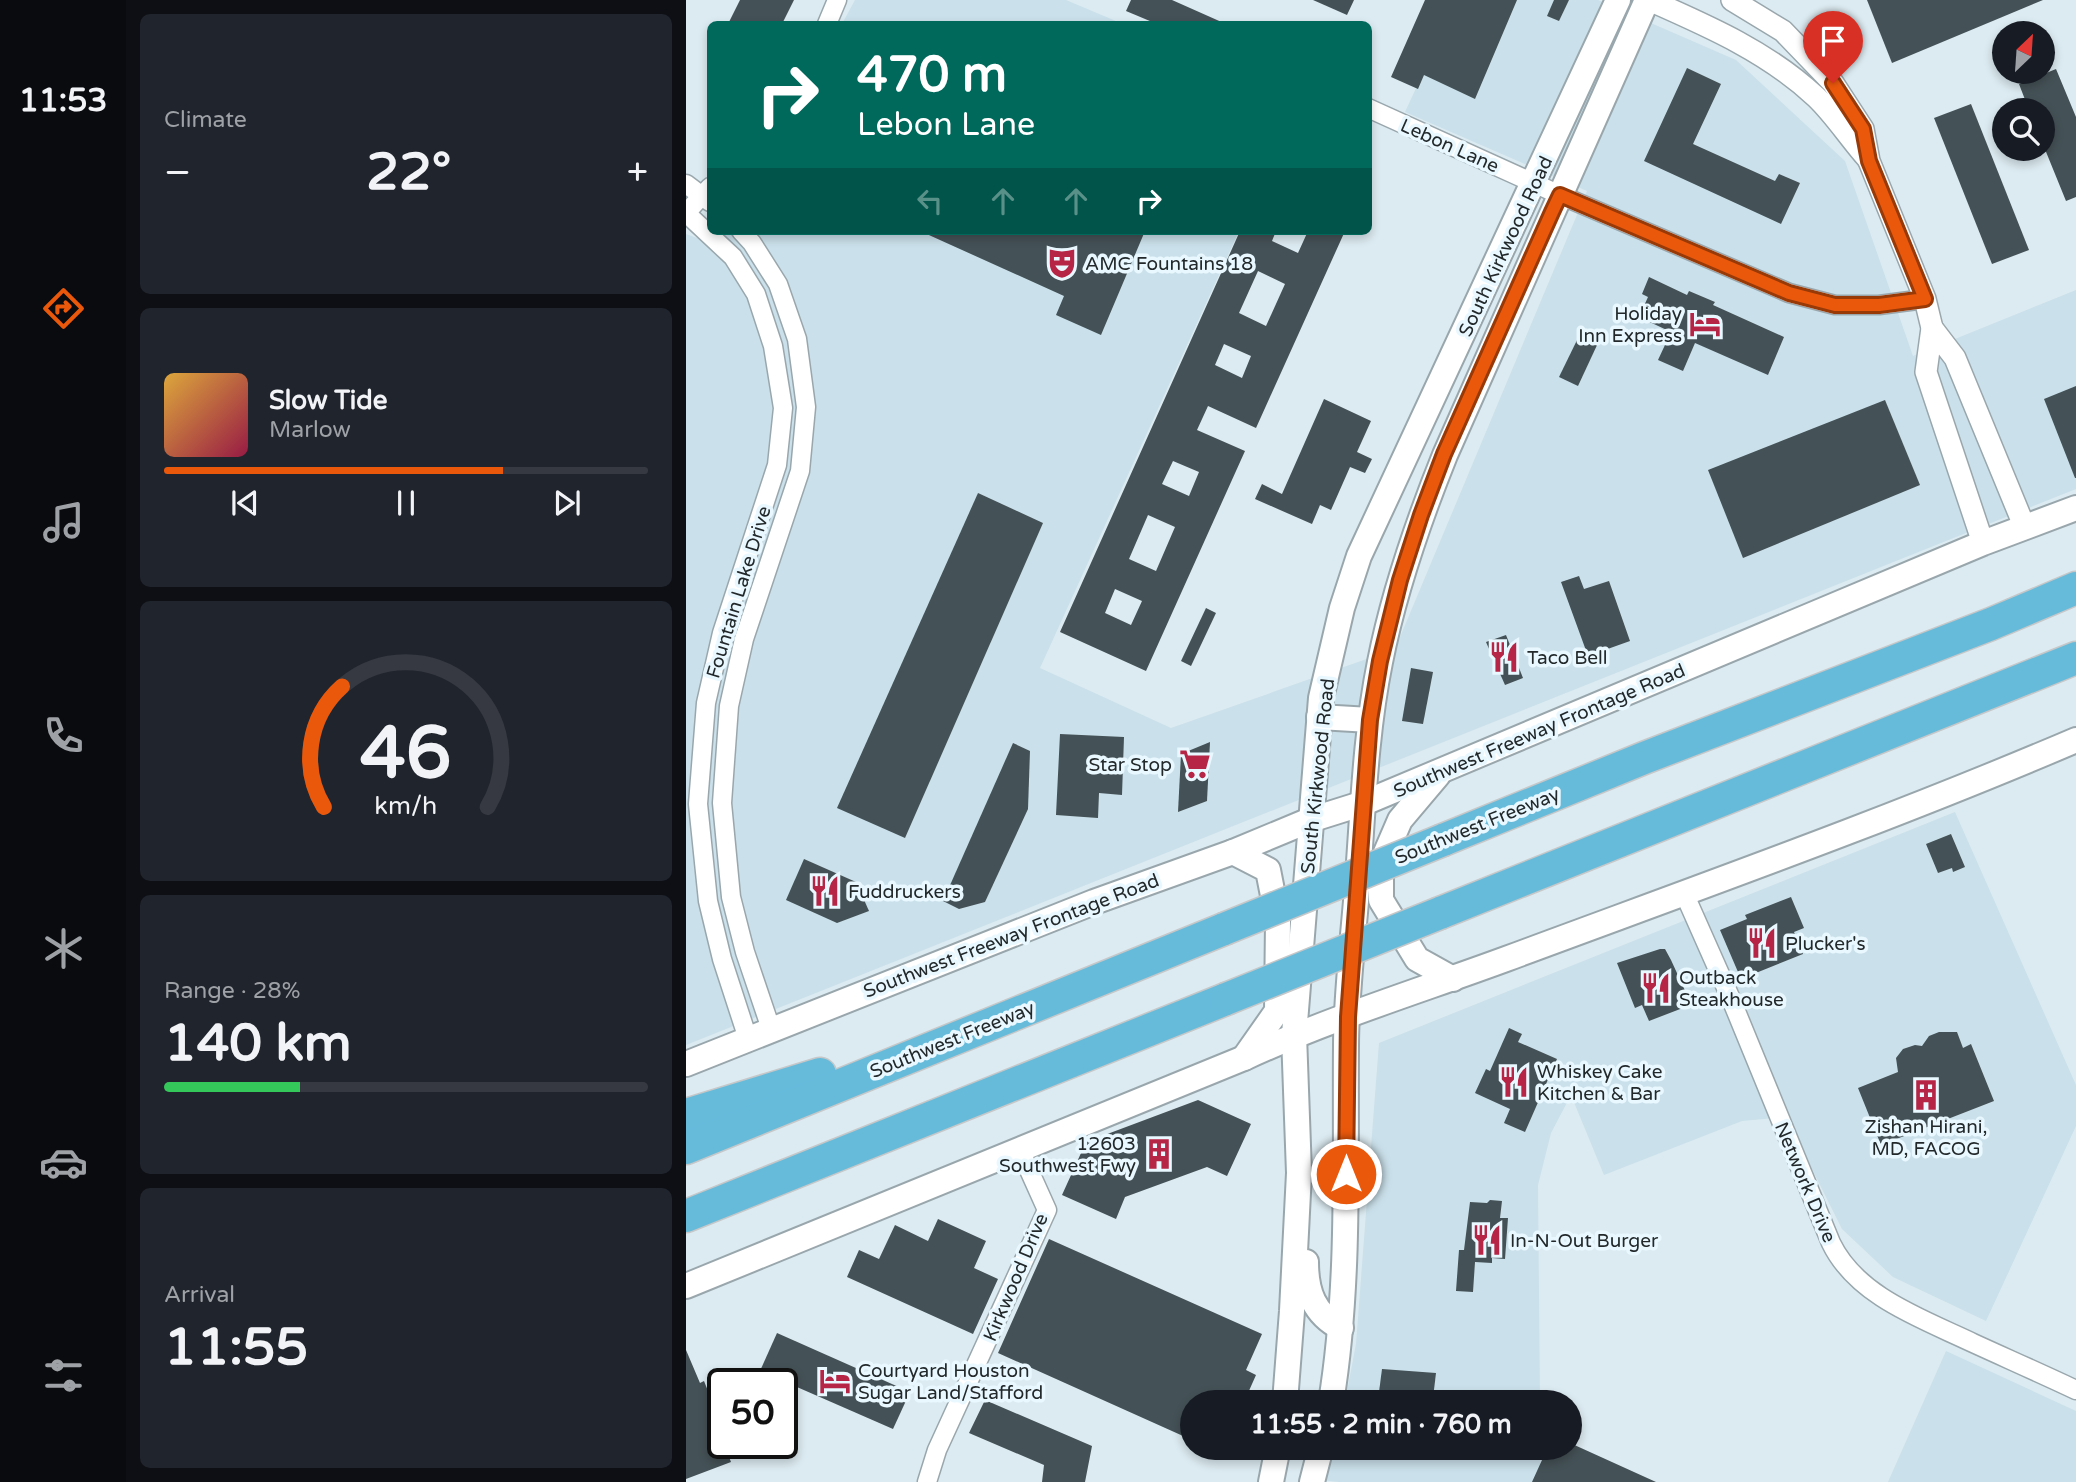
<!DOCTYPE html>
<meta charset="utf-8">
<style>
:root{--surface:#171b24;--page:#20242c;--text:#f1f3f6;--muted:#9ea1a6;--line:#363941;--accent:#ea580c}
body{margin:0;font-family:"Varela Round",sans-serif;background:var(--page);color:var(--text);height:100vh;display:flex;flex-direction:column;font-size:26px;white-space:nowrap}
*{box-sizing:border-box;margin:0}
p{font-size:23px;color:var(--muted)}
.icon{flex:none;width:38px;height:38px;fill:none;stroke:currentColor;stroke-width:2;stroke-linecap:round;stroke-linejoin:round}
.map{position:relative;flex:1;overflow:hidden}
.drawer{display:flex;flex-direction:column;gap:14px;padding:14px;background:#0d0f14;width:560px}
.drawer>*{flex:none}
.top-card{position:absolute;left:21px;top:21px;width:665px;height:214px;border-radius:10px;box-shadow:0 4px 10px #0003;background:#00695c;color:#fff;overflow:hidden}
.needle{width:46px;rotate:25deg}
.tools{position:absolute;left:1306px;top:21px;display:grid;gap:14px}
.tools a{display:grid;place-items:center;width:63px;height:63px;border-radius:50%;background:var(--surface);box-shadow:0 4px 10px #0003;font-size:35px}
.speed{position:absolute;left:21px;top:1368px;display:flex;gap:14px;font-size:35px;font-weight:700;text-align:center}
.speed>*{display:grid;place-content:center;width:91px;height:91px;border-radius:50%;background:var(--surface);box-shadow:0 4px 10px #0003;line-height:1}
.speed .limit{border:4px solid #111;border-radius:10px;background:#fff;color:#111}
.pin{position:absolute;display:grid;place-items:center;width:60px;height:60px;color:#fff;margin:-72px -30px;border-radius:50% 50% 50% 0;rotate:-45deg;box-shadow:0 0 7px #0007}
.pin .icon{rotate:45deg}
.me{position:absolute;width:77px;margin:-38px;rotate:0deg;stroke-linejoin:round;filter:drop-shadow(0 0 5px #0008)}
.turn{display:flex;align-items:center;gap:24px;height:147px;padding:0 35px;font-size:32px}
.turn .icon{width:91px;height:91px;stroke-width:2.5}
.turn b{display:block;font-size:49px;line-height:60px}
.lanes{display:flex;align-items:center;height:66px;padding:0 35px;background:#0003;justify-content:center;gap:35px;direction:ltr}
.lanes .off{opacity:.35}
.big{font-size:52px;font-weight:700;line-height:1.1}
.drawer .card{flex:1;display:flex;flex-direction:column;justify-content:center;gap:10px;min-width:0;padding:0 24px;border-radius:10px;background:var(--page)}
.drawer .dial{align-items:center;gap:0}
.dial svg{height:182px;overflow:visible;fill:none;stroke:var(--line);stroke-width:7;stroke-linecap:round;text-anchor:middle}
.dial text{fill:var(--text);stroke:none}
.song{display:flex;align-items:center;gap:21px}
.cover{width:84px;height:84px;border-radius:10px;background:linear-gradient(135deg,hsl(40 70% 55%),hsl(340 70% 35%))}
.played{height:7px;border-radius:4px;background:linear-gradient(90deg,var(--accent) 70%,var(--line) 70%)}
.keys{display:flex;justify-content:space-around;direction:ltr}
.heat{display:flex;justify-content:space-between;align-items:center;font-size:38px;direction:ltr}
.charge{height:10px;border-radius:5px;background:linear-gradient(90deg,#34c759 28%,var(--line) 0)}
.trip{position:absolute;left:494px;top:1390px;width:402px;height:70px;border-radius:35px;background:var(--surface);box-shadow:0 4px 10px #0003;font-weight:700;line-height:70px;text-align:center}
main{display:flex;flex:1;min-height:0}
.tabs{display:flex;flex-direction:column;width:126px;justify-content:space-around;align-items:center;background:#090b0e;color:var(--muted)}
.tabs .icon{width:49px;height:49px}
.tabs .active{color:var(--accent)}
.tabs b{font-size:32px;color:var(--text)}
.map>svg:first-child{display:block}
</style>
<main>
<nav class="tabs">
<b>11:53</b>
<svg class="icon active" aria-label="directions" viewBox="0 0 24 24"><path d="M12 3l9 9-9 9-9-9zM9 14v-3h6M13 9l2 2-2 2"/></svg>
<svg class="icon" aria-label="music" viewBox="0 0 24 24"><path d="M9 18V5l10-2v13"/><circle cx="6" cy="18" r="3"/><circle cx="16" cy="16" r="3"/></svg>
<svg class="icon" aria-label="phone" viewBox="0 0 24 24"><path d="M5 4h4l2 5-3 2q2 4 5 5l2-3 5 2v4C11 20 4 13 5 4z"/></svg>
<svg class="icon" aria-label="climate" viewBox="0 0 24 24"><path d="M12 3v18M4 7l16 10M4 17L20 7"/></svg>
<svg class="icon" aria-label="car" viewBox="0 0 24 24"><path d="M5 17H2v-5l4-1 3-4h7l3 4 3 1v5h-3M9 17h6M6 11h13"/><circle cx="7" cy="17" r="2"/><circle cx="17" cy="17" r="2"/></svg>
<svg class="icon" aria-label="filters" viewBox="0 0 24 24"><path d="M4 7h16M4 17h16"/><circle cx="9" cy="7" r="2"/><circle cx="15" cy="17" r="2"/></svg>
</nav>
<section class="drawer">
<div class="card"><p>Climate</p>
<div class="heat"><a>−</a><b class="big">22°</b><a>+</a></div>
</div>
<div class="card">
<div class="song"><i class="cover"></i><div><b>Slow Tide</b><p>Marlow</p></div></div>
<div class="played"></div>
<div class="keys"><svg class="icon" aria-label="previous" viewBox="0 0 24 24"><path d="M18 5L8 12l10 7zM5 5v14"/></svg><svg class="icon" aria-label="pause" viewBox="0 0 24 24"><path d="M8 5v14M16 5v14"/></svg><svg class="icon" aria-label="next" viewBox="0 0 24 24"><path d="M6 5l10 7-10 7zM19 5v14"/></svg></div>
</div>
<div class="card dial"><svg viewBox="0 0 100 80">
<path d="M14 69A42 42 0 1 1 86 69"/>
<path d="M14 69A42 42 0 0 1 22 16" stroke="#ea580c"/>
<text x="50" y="56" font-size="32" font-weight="700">46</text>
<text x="50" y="72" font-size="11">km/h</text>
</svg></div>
<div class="card"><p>Range · 28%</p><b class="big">140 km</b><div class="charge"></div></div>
<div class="card"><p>Arrival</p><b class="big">11:55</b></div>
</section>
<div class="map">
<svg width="1390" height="1482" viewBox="0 0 1390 1482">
<rect width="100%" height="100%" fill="#dcebf1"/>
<g fill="#cae0ea">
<path d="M169,0H380L437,24H156Z"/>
<path d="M771,0H912L1050,60L1159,161L1227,356L1390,290V489L0,1045V234L11,238L24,221V231H553L354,668L485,728L709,649L901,191L719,112Z"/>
<path d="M1269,812L1390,1085V1126L1300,1321L1207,1277L1156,1229L1100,1117L1056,1121L918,1175L885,1095L865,1133L852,1185L854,1402H659L670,1344L693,1043Z"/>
<path d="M1260,1351L1390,1411V1482H1202Z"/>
<path d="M646,1447H854L855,1482H653L635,1480Z"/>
</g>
<g fill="#445156" fill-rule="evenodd">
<path d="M54,0H108L96,24H42Z"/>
<path d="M445,0H486L540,24H471L440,11Z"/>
<path d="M627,0H668L661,15Z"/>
<path d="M739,0H831L789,99L738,75L732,89L705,77Z"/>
<path d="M868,0H883L873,21L861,16Z"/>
<path d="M1181,0H1357L1206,63Z"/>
<path d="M1001,68L1035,84L1007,144L1089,181L1093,174L1114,183L1095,224L958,161Z"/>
<path d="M1370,69L1390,117V197L1380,201L1356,142V110H1343L1333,84Z"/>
<path d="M1285,104L1343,250L1306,264L1248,118Z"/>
<path d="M234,231H459L415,335L370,315L378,296Z"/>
<path d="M554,231H590L586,241L612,253L622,231H659L570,428L522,406L511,430L559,451L460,671L374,632ZM572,271L599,284L580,326L553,313ZM538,344L565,356L556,378L529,365ZM487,461L513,472L503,496L476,484ZM462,515L489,527L470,571L443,559ZM429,589L456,601L445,625L419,613Z"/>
<path d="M963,277L1001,295L1003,291L1029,302L1027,305L1098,337L1082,375L1009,343L997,371L972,360L985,332L953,317L962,297L956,294Z"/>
<path d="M894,334L912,343L892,386L873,377Z"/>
<path d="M1390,386V478H1389L1358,399Z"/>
<path d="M638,399L685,421L671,452L686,459L679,473L664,467L645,510L634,505L626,524L569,499L576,484L596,494Z"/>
<path d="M1199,400L1234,485L1057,558L1022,470Z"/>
<path d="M292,493L357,523L219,838L151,808Z"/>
<path d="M893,576L898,589L923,581L944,641L902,656L875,582Z"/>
<path d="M520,608L530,613L505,666L495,661Z"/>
<path d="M820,635L837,678L819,685L800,642Z"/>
<path d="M725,668L747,672L737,724L716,721Z"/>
<path d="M374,734L438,737L436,795L413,793L412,818L370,815Z"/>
<path d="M524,742L521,801L492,812L495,754Z"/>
<path d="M327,743L344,751L342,809L299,902L273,909L257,901Z"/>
<path d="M1265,834L1279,867L1267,872L1266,868L1252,873L1240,844Z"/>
<path d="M118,859L170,882L183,911L151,923L100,900Z"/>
<path d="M1105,897L1118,928L1108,932L1117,954L1055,979L1034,930L1061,919L1059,915Z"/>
<path d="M974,949H979L985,960L1001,995L998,997L1002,1006L963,1021L956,1005L949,1008L931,963Z"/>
<path d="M823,1028L836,1034L832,1042L871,1059L839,1132L818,1123L824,1109L789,1093L800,1069L804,1071Z"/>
<path d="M1253,1032H1271L1277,1048L1285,1044L1308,1101L1195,1145L1172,1088L1212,1072L1210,1058L1217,1049L1229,1045L1236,1046L1243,1036Z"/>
<path d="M512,1100L565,1124L541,1176L521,1167L439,1197L430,1219L376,1195L400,1142Z"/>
<path d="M804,1200L816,1201L814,1218H822L819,1259L806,1258V1263L789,1262L787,1292L770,1291L773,1250H778L784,1202L801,1203Z"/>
<path d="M252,1219L300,1241L288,1268L312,1279L287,1334L161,1277L173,1250L193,1259L209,1225L242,1241Z"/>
<path d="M363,1239L576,1334L560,1370L570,1375L558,1402H506V1440L312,1353Z"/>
<path d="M91,1333L224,1392L207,1429L74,1371Z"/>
<path d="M0,1350L14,1383L18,1381L32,1416L28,1418L45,1462L0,1479Z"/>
<path d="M696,1369L750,1373L747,1398L693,1392Z"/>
<path d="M299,1400L406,1446L399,1482H356L358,1465L283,1433Z"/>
<path d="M884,1443L970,1482H846L856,1460L853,1459L858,1447H884Z"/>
</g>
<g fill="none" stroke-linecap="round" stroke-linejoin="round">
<defs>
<g id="minor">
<path d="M141,24L151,0"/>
<path d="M682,108L874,195L1103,293L1149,305H1193L1239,299"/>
<path d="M0,184L24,202"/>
<path d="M0,213L47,257L70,294L87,346L97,408L91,465L36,633L20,703L12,804L22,901L36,959L62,1039"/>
<path d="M0,213L24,187"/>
<path d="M55,231L66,243L92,284L111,339L120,407L114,471L58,639L43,706L36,803L45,897L59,952L85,1029"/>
<path d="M998,893L1045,999L1145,1243C1171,1297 1237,1319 1287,1343C1322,1359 1356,1374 1390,1390"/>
<path d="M241,1482L251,1450L361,1210L334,1150"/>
</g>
<g id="tertiary">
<path d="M963,0C1022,26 1082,52 1130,97C1149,115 1164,139 1182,159"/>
<path d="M1046,0L1097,31L1147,83L1177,129L1183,161L1239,299L1246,328L1240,372L1297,543"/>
<path d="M1246,328L1269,358L1339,528"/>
</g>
<g id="secondary">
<path d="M633,717L684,720"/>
<path d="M752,775L714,820L695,864V900L731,959L767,979"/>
<path d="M547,852L582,870L592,921L591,1011L558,1058"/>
<path d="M0,1064L408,902L547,852L624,820L678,803L1297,543L1390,508"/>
<path d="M620,1262C620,1292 628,1314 655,1328"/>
<path d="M0,1286L558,1058C642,1019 733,991 820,959C1011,888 1203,820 1390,740"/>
<path d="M599,1402L606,1311L613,1173L608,1035L635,698L656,608L673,556L932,0"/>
<path d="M645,1402C664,1285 659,1165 660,1047C660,995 667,941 671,889C677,813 679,736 694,662C708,591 732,522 759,455L961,0"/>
<path d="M585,1482L592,1447"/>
<path d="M626,1482L635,1447"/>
</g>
<g id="motorway">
<path d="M757,840L958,758L1305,624L1390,588"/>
<path d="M754,913L1390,658"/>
<path d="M0,1115L134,1074"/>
<path d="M0,1148L538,929"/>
<path d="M0,1216L540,999"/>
</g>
</defs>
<use href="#minor" stroke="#99a7ad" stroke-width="21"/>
<use href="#tertiary" stroke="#99a7ad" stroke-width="24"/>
<use href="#secondary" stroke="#99a7ad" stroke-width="28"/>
<use href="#motorway" stroke="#c6c7c8" stroke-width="35"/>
<use href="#minor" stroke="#fff" stroke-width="18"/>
<use href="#tertiary" stroke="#fff" stroke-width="21"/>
<use href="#secondary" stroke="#fff" stroke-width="24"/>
<use href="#motorway" stroke="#66bbdb" stroke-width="32"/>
<defs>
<g id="motorway-bridge">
<path d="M538,929L757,840"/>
<path d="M540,999L754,913"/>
</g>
</defs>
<use href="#motorway-bridge" stroke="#c6c7c8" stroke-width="35" stroke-linecap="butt"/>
<use href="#motorway-bridge" stroke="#66bbdb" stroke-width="32"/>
</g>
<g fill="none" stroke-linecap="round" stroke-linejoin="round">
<defs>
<path id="route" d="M660,1174L662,1017L684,720L694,661L714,580L735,515L758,454L866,212L874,195L1103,293L1149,305H1193L1239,299L1183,161L1177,129L1147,83"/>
</defs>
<use href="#route" stroke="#983908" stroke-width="18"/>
<use href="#route" stroke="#ea580c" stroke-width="12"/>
</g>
<defs>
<symbol id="theatre-bare" viewBox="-9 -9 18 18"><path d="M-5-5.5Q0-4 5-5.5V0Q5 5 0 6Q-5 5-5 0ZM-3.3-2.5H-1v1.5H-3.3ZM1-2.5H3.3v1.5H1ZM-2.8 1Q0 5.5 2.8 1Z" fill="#b62545" stroke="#e9f8ff" stroke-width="2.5" paint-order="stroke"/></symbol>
<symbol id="hotel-bare" viewBox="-9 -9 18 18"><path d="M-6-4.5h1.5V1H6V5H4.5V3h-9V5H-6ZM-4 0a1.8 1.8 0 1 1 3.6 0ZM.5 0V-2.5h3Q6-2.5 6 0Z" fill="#b62545" stroke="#e9f8ff" stroke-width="2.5" paint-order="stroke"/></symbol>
<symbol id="restaurant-bare" viewBox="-9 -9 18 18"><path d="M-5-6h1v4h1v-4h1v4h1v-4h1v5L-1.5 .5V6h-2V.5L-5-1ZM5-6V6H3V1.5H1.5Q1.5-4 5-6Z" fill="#b62545" stroke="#e9f8ff" stroke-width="2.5" paint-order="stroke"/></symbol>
<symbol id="supermarket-bare" viewBox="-9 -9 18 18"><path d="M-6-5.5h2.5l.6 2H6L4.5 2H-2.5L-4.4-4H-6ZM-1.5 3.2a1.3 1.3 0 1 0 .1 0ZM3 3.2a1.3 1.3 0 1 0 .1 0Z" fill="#b62545" stroke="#e9f8ff" stroke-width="2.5" paint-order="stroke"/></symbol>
<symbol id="building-bare" viewBox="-9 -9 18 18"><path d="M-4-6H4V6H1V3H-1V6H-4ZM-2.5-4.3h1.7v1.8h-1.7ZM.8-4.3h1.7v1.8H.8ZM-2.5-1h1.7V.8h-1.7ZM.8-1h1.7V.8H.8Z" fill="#b62545" stroke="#e9f8ff" stroke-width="2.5" paint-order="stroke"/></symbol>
</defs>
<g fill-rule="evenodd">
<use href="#theatre-bare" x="354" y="241" width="44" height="44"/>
<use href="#hotel-bare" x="997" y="302" width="44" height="44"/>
<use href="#restaurant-bare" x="796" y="635" width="44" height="44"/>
<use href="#supermarket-bare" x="487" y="742" width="44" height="44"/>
<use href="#restaurant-bare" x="117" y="869" width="44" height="44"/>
<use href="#restaurant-bare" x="1054" y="921" width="44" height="44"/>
<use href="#restaurant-bare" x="948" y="966" width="44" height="44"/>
<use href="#restaurant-bare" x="806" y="1060" width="44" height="44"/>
<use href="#building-bare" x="1218" y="1073" width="44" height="44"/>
<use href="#building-bare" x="451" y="1132" width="44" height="44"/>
<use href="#restaurant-bare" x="779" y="1218" width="44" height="44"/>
<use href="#hotel-bare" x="127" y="1359" width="44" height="44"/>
</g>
<g text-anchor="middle" stroke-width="7" stroke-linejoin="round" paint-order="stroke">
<g font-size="19" fill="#23292b" stroke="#e9f8ff">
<text transform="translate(764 145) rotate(24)" y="7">Lebon Lane</text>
<text transform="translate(819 246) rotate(-65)" y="7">South Kirkwood Road</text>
<text transform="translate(52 592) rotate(-73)" y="7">Fountain Lake Drive</text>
<text transform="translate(853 730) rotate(-23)" y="7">Southwest Freeway Frontage Road</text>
<text transform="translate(631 776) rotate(-84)" y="7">South Kirkwood Road</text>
<text transform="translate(791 825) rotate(-22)" y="7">Southwest Freeway</text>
<text transform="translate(325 935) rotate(-21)" y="7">Southwest Freeway Frontage Road</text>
<text transform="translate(266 1039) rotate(-22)" y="7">Southwest Freeway</text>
<text transform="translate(1120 1182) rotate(67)" y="7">Network Drive</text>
<text transform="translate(329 1277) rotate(-67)" y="7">Kirkwood Drive</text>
</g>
<g font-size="19" fill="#23292b" stroke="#e9f8ff" text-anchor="start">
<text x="399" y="270">AMC Fountains 18</text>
<text x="996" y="320" text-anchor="end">Holiday<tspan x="996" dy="22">Inn Express</tspan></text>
<text x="841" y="664">Taco Bell</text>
<text x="486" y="771" text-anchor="end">Star Stop</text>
<text x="162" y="898">Fuddruckers</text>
<text x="1099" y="950">Plucker's</text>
<text x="993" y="984">Outback<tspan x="993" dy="22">Steakhouse</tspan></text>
<text x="851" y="1078">Whiskey Cake<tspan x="851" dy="22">Kitchen &amp; Bar</tspan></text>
<text x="1240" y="1133" text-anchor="middle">Zishan Hirani,<tspan x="1240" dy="22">MD, FACOG</tspan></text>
<text x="450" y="1150" text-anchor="end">12603<tspan x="450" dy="22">Southwest Fwy</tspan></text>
<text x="824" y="1247">In-N-Out Burger</text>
<text x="172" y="1377">Courtyard Houston<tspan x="172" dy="22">Sugar Land/Stafford</tspan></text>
</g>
</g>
</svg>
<div class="tools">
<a><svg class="needle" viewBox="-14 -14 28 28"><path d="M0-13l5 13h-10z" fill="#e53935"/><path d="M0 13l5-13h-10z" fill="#9ea1a6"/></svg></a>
<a><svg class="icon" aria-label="search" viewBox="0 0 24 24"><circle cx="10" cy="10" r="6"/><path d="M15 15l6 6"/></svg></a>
</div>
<div class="speed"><div class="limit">50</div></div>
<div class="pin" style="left:1147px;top:83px;background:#d93025"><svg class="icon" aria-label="arrive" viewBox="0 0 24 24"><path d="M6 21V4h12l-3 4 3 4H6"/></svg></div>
<svg class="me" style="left:660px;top:1174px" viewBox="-20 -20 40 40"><circle r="17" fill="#ea580c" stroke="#fff" stroke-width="3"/><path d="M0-11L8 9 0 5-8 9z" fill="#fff"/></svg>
<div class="trip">11:55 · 2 min · 760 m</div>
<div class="top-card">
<div class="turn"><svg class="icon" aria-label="right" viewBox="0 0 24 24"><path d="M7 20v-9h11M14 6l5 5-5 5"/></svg><div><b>470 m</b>Lebon Lane</div></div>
<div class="lanes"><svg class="icon off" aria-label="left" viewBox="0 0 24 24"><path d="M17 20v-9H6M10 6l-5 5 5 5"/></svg><svg class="icon off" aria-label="ahead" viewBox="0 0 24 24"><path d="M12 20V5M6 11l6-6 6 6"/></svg><svg class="icon off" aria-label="ahead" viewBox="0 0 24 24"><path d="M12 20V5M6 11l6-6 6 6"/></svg><svg class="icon" aria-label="right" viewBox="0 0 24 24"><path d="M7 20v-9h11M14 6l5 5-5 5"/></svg></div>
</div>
</div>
</main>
